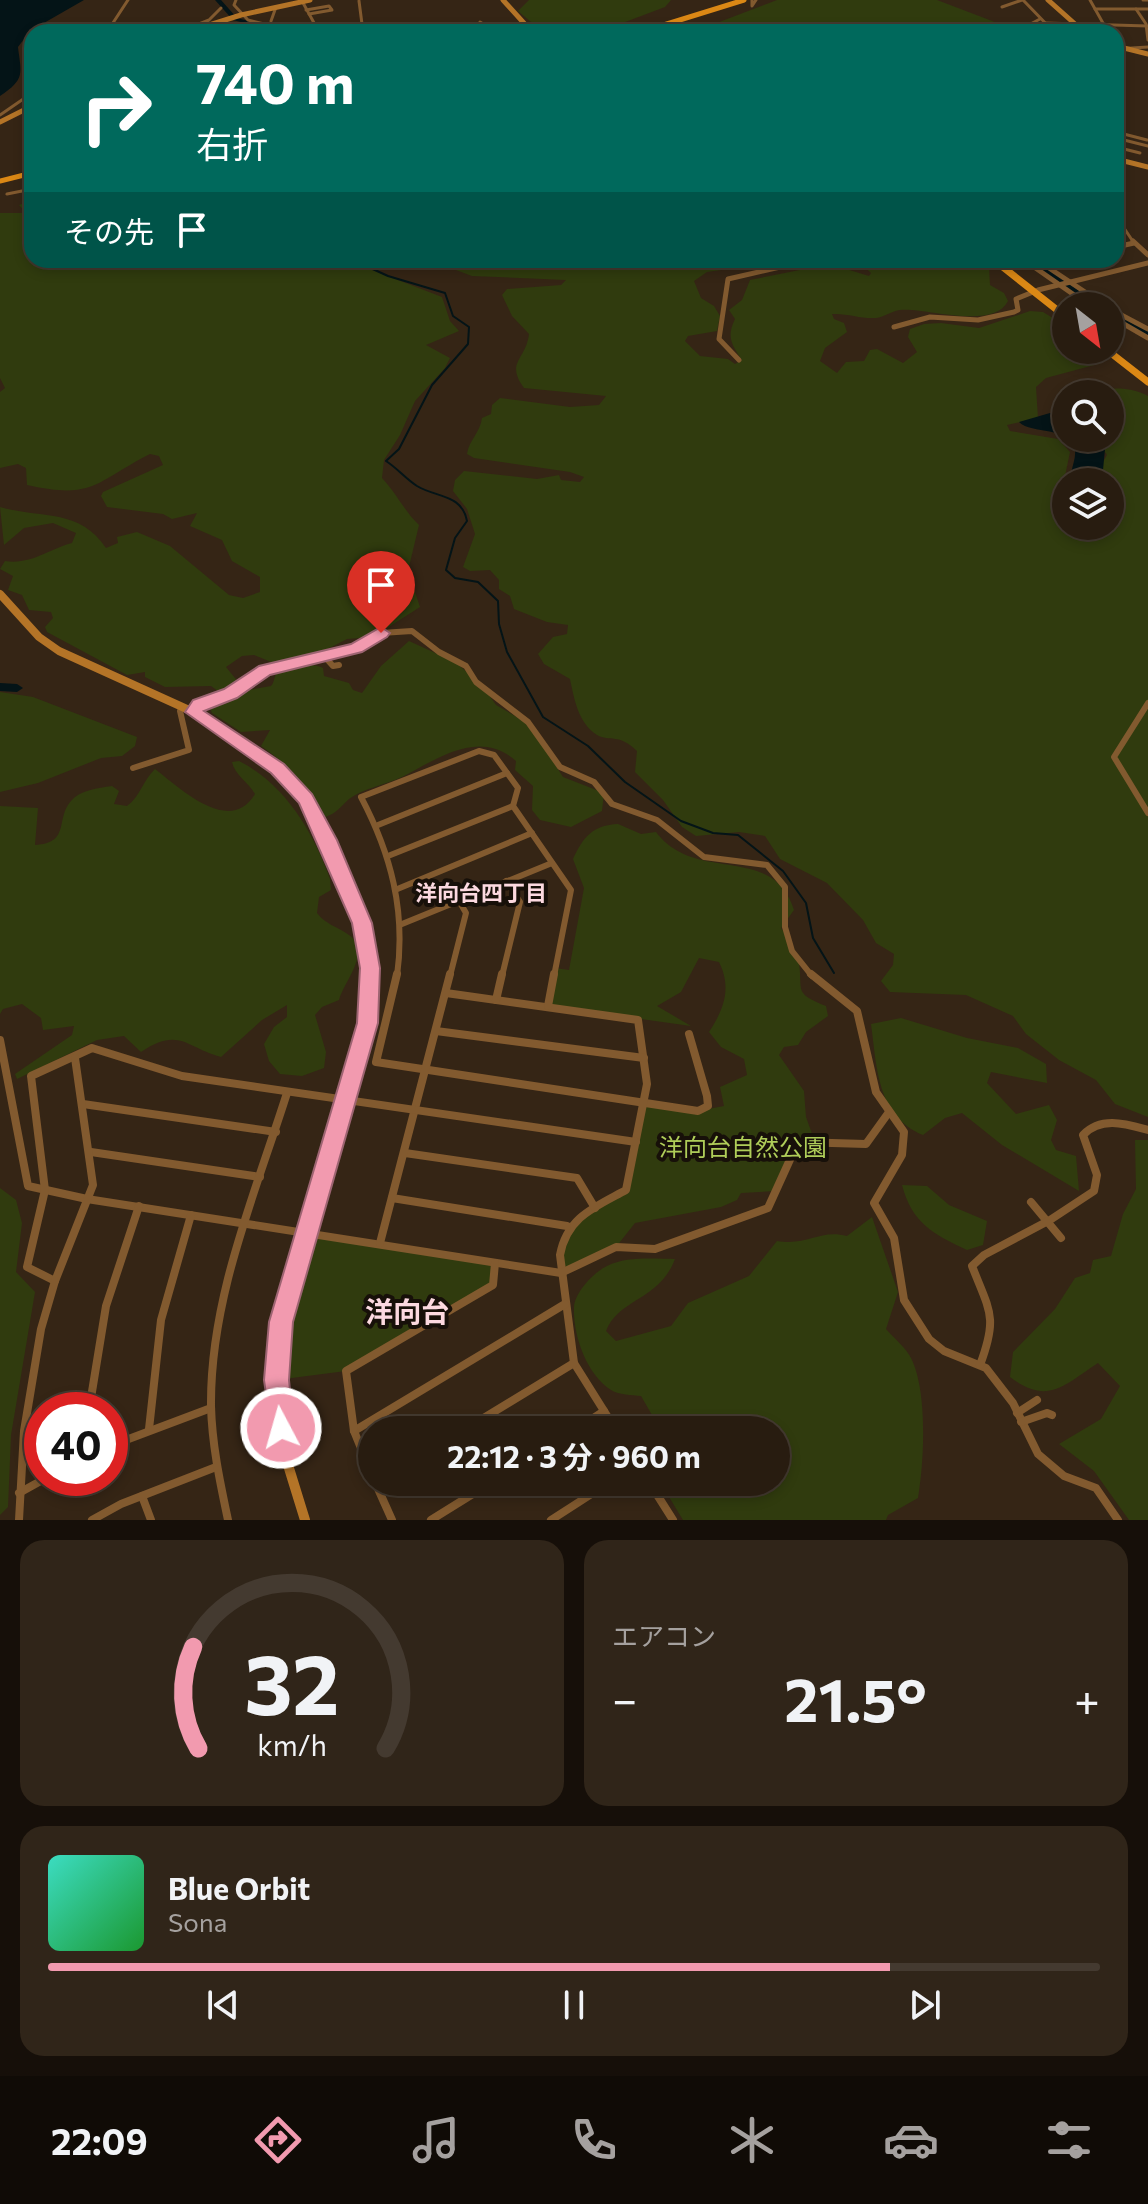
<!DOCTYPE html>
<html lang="ja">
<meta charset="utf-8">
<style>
:root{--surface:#281c10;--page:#302519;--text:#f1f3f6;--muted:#a5a19f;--line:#443a30;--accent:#f29aaf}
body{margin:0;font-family:Commissioner,"Noto Sans JP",sans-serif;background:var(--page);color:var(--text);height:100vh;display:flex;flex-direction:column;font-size:30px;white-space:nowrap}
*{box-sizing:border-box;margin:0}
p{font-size:26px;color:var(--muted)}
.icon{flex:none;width:44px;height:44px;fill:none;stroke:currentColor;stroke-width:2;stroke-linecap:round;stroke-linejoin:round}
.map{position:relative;height:1520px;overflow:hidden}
.panel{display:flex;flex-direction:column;gap:20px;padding:20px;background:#160f09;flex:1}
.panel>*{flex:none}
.banner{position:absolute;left:24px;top:24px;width:1100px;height:244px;border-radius:24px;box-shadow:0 4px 12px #0003,0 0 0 2px var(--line);background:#00695c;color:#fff;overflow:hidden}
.needle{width:52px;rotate:149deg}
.fabs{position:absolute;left:1052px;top:292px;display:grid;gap:16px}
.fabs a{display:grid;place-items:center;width:72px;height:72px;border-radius:50%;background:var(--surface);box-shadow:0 4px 12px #0003,0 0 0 2px var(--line);font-size:40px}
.speed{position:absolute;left:24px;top:1392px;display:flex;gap:16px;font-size:40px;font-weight:700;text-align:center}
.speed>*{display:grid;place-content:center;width:104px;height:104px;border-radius:50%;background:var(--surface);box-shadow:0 4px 12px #0003,0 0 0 2px var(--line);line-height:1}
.speed .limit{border:12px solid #d22;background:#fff;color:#111}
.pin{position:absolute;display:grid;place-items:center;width:68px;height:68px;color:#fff;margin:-82px -34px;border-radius:50% 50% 50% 0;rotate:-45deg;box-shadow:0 0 8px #0007}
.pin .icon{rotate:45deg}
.me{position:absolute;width:88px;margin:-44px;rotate:354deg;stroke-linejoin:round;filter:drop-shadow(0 0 6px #0008)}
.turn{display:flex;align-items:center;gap:28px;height:168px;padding:0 40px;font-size:36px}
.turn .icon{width:104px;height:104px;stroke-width:2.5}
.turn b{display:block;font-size:56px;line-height:68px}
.then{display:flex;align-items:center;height:76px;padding:0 40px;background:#0003;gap:16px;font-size:30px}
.big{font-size:60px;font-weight:700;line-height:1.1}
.panel .widget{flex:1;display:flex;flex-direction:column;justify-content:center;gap:12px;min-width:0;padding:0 28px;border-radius:24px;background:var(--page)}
.panel .dial{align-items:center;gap:0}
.dial svg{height:208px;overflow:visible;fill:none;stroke:var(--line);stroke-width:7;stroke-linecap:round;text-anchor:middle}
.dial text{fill:var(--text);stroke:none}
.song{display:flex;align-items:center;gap:24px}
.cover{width:96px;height:96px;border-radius:12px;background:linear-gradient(135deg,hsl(170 70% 55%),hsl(130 70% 35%))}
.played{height:8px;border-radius:4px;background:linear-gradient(90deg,var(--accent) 80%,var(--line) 80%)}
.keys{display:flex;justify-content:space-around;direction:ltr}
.heat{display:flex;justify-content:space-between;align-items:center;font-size:44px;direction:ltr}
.panel .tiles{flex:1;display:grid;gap:20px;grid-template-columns:1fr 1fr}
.widget:last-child{grid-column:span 2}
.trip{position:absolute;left:358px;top:1416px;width:432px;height:80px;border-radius:40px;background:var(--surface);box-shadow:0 4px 12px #0003,0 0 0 2px var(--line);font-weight:700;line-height:80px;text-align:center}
.tabs{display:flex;height:128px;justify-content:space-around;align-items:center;background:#100b06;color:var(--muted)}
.tabs .icon{width:56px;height:56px}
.tabs .current{color:var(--accent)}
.tabs b{font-size:36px;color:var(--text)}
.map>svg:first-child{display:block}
</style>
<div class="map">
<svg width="1148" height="1520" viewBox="0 0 1148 1520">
<rect width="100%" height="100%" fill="#352515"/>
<g fill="#303b0e">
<path d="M529,0H671L665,7L604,30L543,32L518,11Z"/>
<path d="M777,0H937L1000,24L959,32H693Z"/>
<path d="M32,200V260H346L442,297L450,321L459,331L426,345L450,358L445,368L415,401L400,435L384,460L382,478C397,494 405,512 419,525L408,571L420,607L373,637L347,639L314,656L276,664L254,655L242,656L226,667L239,683L222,694L211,686L165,687L145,677V672L127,675L47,632L45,627L53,618L51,612L29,610L22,595L8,590L13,576L0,569L5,561C31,565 49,549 72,543L76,533L53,523L24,528L4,545L0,507C42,519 79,508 106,548L118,543L117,537L137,532L170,546L229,595L243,598L260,592V577L232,561L222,540L190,526L197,513L172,519L163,514L107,507L101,496L103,492L163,465L159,456L150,454C95,482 94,500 27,485L26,468L18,464L0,468V392L5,388L0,378V213H26L19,205Z"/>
<path d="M429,260H792L707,272L694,281L701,298L714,306L720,316L717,331L688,336L685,341L700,356L728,359L735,364L742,360C732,345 726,337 735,319L729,310L742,300L750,280L830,264L869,276L871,273L857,260H980L989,266L990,285L1004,293L1008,301C993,331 925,307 900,310C892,311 884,317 876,318C861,319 847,313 832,314L834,319L844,323L847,332L825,348L820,361L837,373L846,362L864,361L870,350L877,349L903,363L917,352L908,337L910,329L924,324L941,323L979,328L1030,311L1043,312L1066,326V350H1095L1103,360L1098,364L1046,378L1036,387L1038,418L1007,425L1010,431L1058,439L1070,452L1065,476L1068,482L1066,526H1110V482H1085L1096,474L1107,455L1096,438H1110V394H1088C1109,387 1128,386 1148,396V1117L1115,1104L1096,1080L1059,1060L1026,1034L1013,1016L966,995L890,992L881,981L893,965L894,954L876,943L863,920L827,883L780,859L765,836L739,832L696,836L682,827L663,800L635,772L637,751C619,733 610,742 597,735C578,723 574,698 570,679L544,664L538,654L553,637L567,634L568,625L547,622L514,609L510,596L499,589V580L490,570L470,571L463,567L475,534L467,509L453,491L455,480L464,471L537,479L559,475L561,480L580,482L584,477L570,472L474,458L467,454C469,440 480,433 482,418L491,414L492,405L500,398L570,407L599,405L606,396L524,388C505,362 526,360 529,334L512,316L502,295L507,289L561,285L566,280L472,276Z"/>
<path d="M409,641L455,662L482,685L496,705L529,724L563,777L604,793L602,811L571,827L540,820L532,810L533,786L515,770L516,761C479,728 437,759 402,777C385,785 364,788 349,799C340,807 337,813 325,817C309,787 289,765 261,746L270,730L241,732L212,713L210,708L243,691L271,686C274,683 274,678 276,674C282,663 313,663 323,668L324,676L349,683L353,690L362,693L381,666Z"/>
<path d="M0,692L33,697L137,737L135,746L122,756L101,758L38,783L0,792Z"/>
<path d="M239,761C285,784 314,833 330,879L331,890L319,897L317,913C326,925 337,926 349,935C372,952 344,981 339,1000L322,1007L315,1015L326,1052L324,1068L302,1076L280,1074L269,1061L264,1044L274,1027L287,1017V1005L262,1020L221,1057C187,1048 179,1026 141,1052L124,1036L97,1040L17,1079L15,1074L72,1035L74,1026L43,1030L41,1018L22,1004L3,1009L0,1014V806L38,808L35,845C71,843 55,819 71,801C80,790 98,788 112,786L119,791L114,804L127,806C140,797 143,780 155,769C181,789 230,836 255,794C249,783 234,774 232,762Z"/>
<path d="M618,824L641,834L656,832C696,885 773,842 794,910L781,928C788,938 797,950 799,963C803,991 793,993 826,1006L828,1016L806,1032L798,1045L784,1047L779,1055L804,1091L806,1117L815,1142L810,1154L795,1153L776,1191L741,1193L737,1200L721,1207L635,1223L616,1247L561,1273L567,1226L626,1190L644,1100L698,1111L724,1106L720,1087L747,1075L744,1059L721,1047L709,1032C724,1009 732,988 719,962L699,958L681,992L657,1006L691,1026L548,1006L555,968L569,970L584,888L573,859C583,837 593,825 618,824Z"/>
<path d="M901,1018L967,1038L1018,1048L1046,1064L1047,1083L991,1072L987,1083L1016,1114L1049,1105L1057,1120L1051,1140L1056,1150L1076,1156L1079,1191L1002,1145L962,1113L945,1118L923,1135C877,1116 877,1068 871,1024Z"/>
<path d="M1135,1140H1148V1520H1129L1094,1471L1059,1444L1101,1419L1120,1386L1098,1363C1064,1385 1048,1406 1010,1377L1013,1352L1055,1309L1075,1278L1090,1273L1093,1260L1111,1256L1123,1214L1136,1189Z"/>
<path d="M902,1185L927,1186L949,1205L987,1221L983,1245L967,1250C933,1234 912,1223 902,1185Z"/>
<path d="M0,1188L16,1200L22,1223L16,1272L35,1292L11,1435L8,1507L0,1515Z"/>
<path d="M872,1217L898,1292L886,1329C894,1338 906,1348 911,1358C928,1392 924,1462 918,1498L888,1515L886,1520H683L660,1482H776V1430H647L652,1415L641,1396C632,1395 619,1395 611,1390C587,1375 573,1336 574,1308C574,1293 594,1272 607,1266C627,1256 654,1259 675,1259C659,1301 619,1298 606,1331L616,1341L671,1326L688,1303L749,1276L777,1241C809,1246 819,1229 847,1236Z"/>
<path d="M306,1232L495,1263L493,1285L346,1371L276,1380L281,1322Z"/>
</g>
<g fill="#041417">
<path d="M0,0H84L30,31L18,47C21,73 26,79 0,96Z"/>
<path d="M1050,413L1066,415V438H1095L1105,449L1103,470L1089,482L1071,476C1071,469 1076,459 1075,450C1069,425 1032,435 1019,422Z"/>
</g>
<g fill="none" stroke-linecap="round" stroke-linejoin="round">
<g stroke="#041417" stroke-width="2">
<path d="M211,32L219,25"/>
<path d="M353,260L388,276L445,293L453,316L469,327L468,344L432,385L399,449L386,461C397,468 406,479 417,486C437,498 462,494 467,521L455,538L446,570L455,578L478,582L498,601L499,624L507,652L543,717L588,746L625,782L681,821L713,833L738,835L783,871L806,903L813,938L834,973"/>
</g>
<g fill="#041417" fill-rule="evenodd">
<path d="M215,0H221L237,18L289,32H279L233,20Z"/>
<path d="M1026,260H1035L1101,306H1091Z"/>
<path d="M1110,310L1148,330V336L1110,316Z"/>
<path d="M0,683L17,684L23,688L17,692L0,691Z"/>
</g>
<g stroke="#825a2f" stroke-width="3">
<path d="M236,0L234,5L248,20L298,32"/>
<path d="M752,0V6L756,0"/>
<path d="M1023,0L1054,32"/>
<path d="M1090,0L1108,32"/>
<path d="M1143,0H1148"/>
<path d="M302,1L319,32"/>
<path d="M359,1L362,24"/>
<path d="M1002,7L1022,0"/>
<path d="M1095,9H1148"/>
<path d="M1136,9L1146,24L1148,40"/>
<path d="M306,10L329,6L332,10L309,14"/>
<path d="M271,21L276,7"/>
<path d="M480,22L497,32H510"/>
<path d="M1045,23L1148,26"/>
<path d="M288,26L315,24"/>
<path d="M444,28L449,32"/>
<path d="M318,30L362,24L374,32"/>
<path d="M996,30L1050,28"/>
<path d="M1019,30L1040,19"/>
<path d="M107,32L128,0"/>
<path d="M160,32L164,28"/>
<path d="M179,32L209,20L221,8"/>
<path d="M207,32L212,27L210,24"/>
<path d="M228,32H258"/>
<path d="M410,32L422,30"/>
<path d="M462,32L487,26"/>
<path d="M1116,49L1148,47"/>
<path d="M1116,106L1119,111L1116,116"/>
<path d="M0,115L32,93"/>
<path d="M1116,132L1147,140"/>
<path d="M1116,138L1148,146"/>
<path d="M1116,147L1140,153"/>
<path d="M7,194L32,189"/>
<path d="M1116,216L1134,243"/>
</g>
<g stroke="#825a2f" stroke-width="5">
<path d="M1133,241L1148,255"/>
<path d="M1116,247L1134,243"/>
<path d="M1024,260L1090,306"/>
<path d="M1037,260L1106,306"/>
<path d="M1110,309L1148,329"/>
<path d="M1110,316L1148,338"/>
<path d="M894,327L930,317L978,320L1014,312L1018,310L1016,299L1038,290L1148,263"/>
<path d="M739,360L719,339L728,279L811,260"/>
</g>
<g stroke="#825a2f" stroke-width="6">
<path d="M324,656L333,666L339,665"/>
<path d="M1148,703L1114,757L1148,813"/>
<path d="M194,712L199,705L231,693L265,671L356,648L381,633L412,631L439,652L466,666L476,682L528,722L560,767L594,782L612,804L657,820L704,857L767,865L785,887V927L792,951L812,976"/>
<path d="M133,768L189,750L180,711L184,708"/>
<path d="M378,825L507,773"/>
<path d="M388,856L513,806"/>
<path d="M395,890L532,833"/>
<path d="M402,924L552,863"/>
<path d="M397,976C406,911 391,854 361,797L479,751L494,755L518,788L513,806L571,890L554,976"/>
<path d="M450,976L466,913L459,901"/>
<path d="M502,976L520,902L506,881"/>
</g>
<g stroke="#825a2f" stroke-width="8">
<path d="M397,974L376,1062L698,1111L708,1106L707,1096L689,1034"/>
<path d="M811,974L857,1011L876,1092L904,1132L902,1155L874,1203L894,1238L904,1300L929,1339L944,1351L986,1368L1013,1403L1038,1454L1064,1476L1096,1488L1118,1520"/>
<path d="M446,993L638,1020L647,1084L626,1190C595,1207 567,1217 560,1255L574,1363L616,1430"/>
<path d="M496,1000L502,974"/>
<path d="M548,1006L554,974"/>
<path d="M436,1031L644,1058"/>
<path d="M0,1040L28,1186L87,1199L561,1273L616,1247L655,1249L768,1208L798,1142L866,1144L889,1112"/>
<path d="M83,1104L276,1132"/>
<path d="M91,1152L260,1177"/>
<path d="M405,1153L577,1178L595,1208"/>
<path d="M392,1198L567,1226"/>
<path d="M1031,1202L1061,1238"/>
<path d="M380,1243L450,974"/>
<path d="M55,1281L27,1267L45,1190L31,1076L92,1048L182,1076L636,1142"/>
<path d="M980,1365C998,1317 990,1312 972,1266L984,1255L1050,1220L1094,1191L1097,1175L1083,1135C1101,1116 1126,1124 1148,1130"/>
<path d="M89,1410L106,1306L139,1206"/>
<path d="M1017,1413L1037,1400"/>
<path d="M1021,1422L1047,1413L1052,1415"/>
<path d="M149,1429L161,1320L191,1215"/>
<path d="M464,1430L574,1363"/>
<path d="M575,1430L604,1411"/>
<path d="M354,1431L565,1304"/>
<path d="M110,1446L211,1408"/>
<path d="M372,1475L354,1431L346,1371L493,1285L495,1263"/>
<path d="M375,1482L392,1520"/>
<path d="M649,1482L673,1520"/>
<path d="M19,1493L46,1478"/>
<path d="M142,1496L151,1520"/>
<path d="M19,1520L24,1431L41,1329L55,1281L93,1185L75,1058"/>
<path d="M92,1520L121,1504L216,1467"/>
<path d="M228,1520C220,1482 212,1445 211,1406C210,1298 255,1194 287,1093"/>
<path d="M431,1520L492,1482"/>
<path d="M551,1520L610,1482"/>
</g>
<g stroke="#b47427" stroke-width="5">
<path d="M503,0L532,32"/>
<path d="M1048,0L1084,32"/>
<path d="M187,32L241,15L310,0"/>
<path d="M1116,46L1148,54"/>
<path d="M0,122L32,106"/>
<path d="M1116,159L1148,167"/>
</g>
<path stroke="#b47427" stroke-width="8" d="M0,594L39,637L59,651L189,710L277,769L306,799L319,820L362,923L370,976"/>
<path stroke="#b47427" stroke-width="10" d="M305,1520L284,1452L276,1380L281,1322L368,1023L370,974"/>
<g stroke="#db8815" stroke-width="5">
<path d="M641,32L744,0"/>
<path d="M0,181L32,173"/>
</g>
<g stroke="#db8815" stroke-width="7">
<path d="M994,260L1066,317"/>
<path d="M1107,350L1148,382"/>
</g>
</g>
<path fill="#f29aaf" stroke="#9d6472" stroke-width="2" d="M381,627L390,633L387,637L362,652L270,675L237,698L204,711L284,764L312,794L337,840L372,923L380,968L378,1023L293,1322L289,1380L294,1428L290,1437L281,1441L272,1437L264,1380L269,1322L357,1023L360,968L352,923L299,803L271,773L185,712L193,700L224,689L259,666L351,644Z"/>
<g text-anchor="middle" stroke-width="8" stroke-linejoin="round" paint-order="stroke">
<g font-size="22" font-weight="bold" fill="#fcd9e0" stroke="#171009">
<text x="481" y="901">洋向台四丁目</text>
</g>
<g font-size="24" fill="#afcd59" stroke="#171009">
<text x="743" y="1156">洋向台自然公園</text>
</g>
<g font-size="28" font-weight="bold" fill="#fcd9e0" stroke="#171009">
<text x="407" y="1322">洋向台</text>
</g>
</g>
</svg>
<div class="fabs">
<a><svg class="needle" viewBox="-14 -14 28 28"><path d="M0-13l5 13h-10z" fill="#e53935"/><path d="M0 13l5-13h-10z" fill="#a5a19f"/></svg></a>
<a><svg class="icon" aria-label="search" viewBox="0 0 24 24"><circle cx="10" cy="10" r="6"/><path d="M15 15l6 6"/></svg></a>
<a><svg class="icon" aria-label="layers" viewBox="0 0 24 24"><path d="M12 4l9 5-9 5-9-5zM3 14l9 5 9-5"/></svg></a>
</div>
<div class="speed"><div class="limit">40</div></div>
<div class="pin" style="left:381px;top:633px;background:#d93025"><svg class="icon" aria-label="arrive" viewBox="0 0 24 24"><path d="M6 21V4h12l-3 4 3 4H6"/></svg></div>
<svg class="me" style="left:281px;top:1428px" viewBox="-20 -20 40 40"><circle r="17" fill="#f29aaf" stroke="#fff" stroke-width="3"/><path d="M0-11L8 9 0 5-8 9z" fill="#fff"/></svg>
<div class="trip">22:12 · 3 分 · 960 m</div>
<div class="banner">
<div class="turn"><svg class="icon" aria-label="right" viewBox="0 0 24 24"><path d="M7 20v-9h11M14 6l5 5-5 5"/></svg><div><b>740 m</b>右折</div></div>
<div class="then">その先<svg class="icon" aria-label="arrive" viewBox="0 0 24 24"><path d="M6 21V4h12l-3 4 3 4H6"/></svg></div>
</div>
</div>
<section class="panel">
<div class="tiles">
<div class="widget dial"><svg viewBox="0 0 100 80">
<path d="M14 69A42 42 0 1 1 86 69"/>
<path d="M14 69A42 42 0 0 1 12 30" stroke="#f29aaf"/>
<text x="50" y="56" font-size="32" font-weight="700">32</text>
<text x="50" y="72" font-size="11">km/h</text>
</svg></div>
<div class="widget"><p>エアコン</p>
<div class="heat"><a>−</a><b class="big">21.5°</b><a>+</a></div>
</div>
<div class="widget">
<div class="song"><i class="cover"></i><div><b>Blue Orbit</b><p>Sona</p></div></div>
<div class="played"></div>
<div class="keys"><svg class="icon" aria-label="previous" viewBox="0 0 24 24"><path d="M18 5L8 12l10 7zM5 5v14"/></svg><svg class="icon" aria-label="pause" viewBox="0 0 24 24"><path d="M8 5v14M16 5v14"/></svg><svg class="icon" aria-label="next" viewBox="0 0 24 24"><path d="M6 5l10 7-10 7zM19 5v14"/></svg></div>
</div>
</div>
</section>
<nav class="tabs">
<b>22:09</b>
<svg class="icon current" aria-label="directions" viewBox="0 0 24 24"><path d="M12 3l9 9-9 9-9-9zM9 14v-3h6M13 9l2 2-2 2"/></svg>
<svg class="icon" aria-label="music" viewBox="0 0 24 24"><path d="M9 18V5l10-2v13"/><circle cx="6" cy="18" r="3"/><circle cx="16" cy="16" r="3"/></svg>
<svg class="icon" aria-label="phone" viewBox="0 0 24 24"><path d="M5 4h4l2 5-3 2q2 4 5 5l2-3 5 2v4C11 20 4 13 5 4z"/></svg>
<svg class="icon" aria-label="climate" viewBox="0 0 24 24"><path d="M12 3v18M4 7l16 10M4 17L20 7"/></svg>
<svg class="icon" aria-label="car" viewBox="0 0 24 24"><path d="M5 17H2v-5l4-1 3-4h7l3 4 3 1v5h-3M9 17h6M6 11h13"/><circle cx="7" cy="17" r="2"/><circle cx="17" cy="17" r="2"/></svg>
<svg class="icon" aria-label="filters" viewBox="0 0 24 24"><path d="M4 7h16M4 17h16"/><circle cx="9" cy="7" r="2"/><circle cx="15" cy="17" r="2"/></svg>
</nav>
